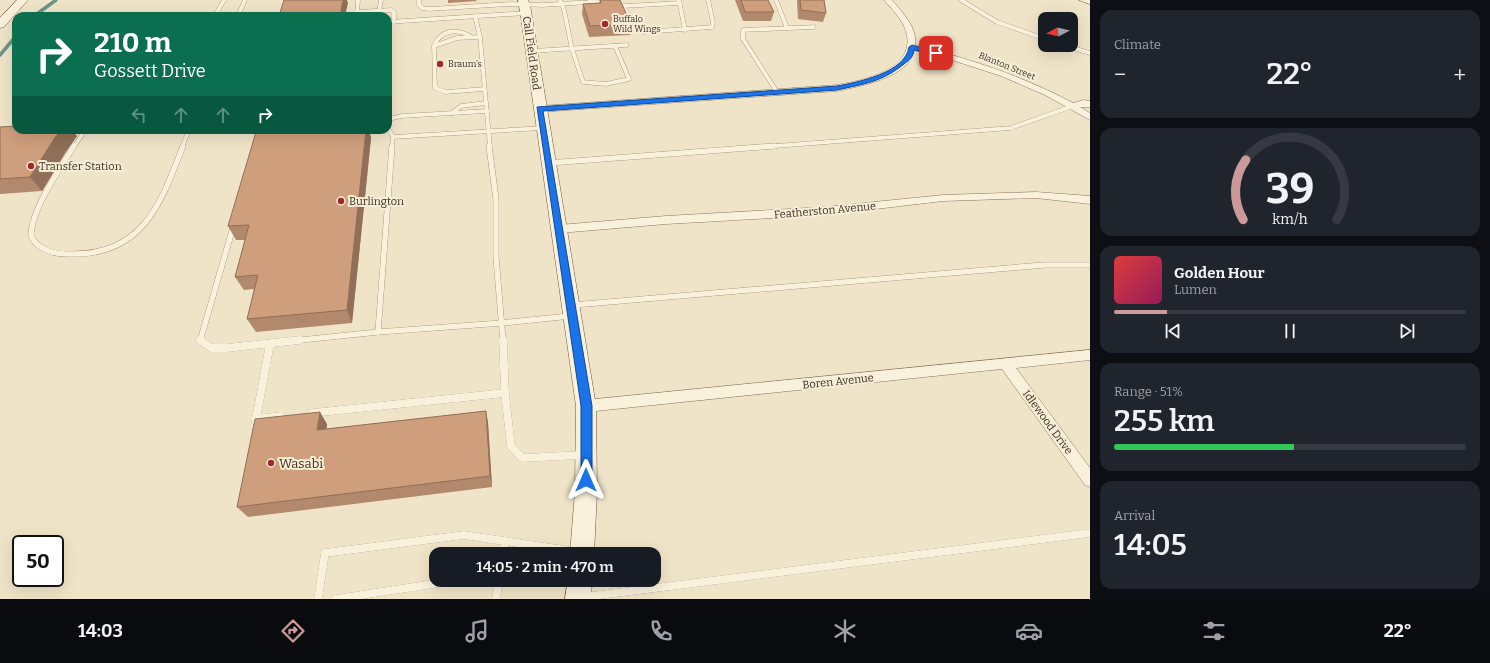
<!DOCTYPE html>
<meta charset="utf-8">
<style>
:root{--surface:#171b24;--page:#20242c;--text:#f1f3f6;--muted:#9ea1a6;--line:#363941;--accent:#cc999b}
body{margin:0;font-family:Bitter,serif;background:var(--page);color:var(--text);height:100vh;display:flex;flex-direction:column;font-size:15px;white-space:nowrap}
*{box-sizing:border-box;margin:0}
p{font-size:13px;color:var(--muted)}
.icon{flex:none;width:22px;height:22px;fill:none;stroke:currentColor;stroke-width:2;stroke-linecap:round;stroke-linejoin:round}
.map{position:relative;flex:1;overflow:hidden}
.drawer{display:flex;flex-direction:column;gap:10px;padding:10px;background:#0d0f14;width:400px}
.drawer>*{flex:none}
.hud{position:absolute;left:12px;top:12px;width:380px;height:122px;border-radius:12px;box-shadow:0 4px 16px #0002;background:#0b6e4f;color:#fff;overflow:hidden}
.needle{width:26px;rotate:263deg}
.controls{position:absolute;left:1038px;top:12px;display:grid;gap:8px}
.controls a{display:grid;place-items:center;width:40px;height:40px;border-radius:8px;background:var(--surface);box-shadow:0 4px 16px #0002;font-size:20px}
.speed{position:absolute;left:12px;top:535px;display:flex;gap:8px;font-size:20px;font-weight:700;text-align:center}
.speed>*{display:grid;place-content:center;width:52px;height:52px;border-radius:50%;background:var(--surface);box-shadow:0 4px 16px #0002;line-height:1}
.speed .limit{border:2px solid #111;border-radius:6px;background:#fff;color:#111}
.pin{position:absolute;display:grid;place-items:center;width:34px;height:34px;color:#fff;margin:-17px;border-radius:8px;box-shadow:0 2px 6px #0006}
.me{position:absolute;width:44px;margin:-22px;rotate:0deg;stroke-linejoin:round;filter:drop-shadow(0 0 3px #0008)}
.turn{display:flex;align-items:center;gap:14px;height:84px;padding:0 16px;font-size:18px}
.turn .icon{width:52px;height:52px;stroke-width:2.5}
.turn b{display:block;font-size:28px;line-height:34px}
.lanes{display:flex;align-items:center;height:38px;padding:0 16px;background:#0003;justify-content:center;gap:20px;direction:ltr}
.lanes .off{opacity:.35}
.big{font-size:30px;font-weight:600;line-height:1.1}
.drawer .card{flex:1;display:flex;flex-direction:column;justify-content:center;gap:6px;min-width:0;padding:0 14px;border-radius:12px;background:var(--page)}
.drawer .dial{align-items:center;gap:0}
.dial svg{height:104px;overflow:visible;fill:none;stroke:var(--line);stroke-width:7;stroke-linecap:round;text-anchor:middle}
.dial text{fill:var(--text);stroke:none}
.song{display:flex;align-items:center;gap:12px}
.cover{width:48px;height:48px;border-radius:6px;background:linear-gradient(135deg,hsl(0 70% 55%),hsl(330 70% 35%))}
.played{height:4px;border-radius:2px;background:linear-gradient(90deg,var(--accent) 15%,var(--line) 15%)}
.keys{display:flex;justify-content:space-around;direction:ltr}
.heat{display:flex;justify-content:space-between;align-items:center;font-size:22px;direction:ltr}
.charge{height:6px;border-radius:3px;background:linear-gradient(90deg,#34c759 51%,var(--line) 0)}
.trip{position:absolute;left:429px;top:547px;width:232px;height:40px;border-radius:12px;background:var(--surface);box-shadow:0 4px 16px #0002;font-weight:600;line-height:40px;text-align:center}
.tabs{display:flex;height:64px;justify-content:space-around;align-items:center;background:#090b0e;color:var(--muted)}
.tabs .icon{width:28px;height:28px}
.tabs .active{color:var(--accent)}
.tabs b{font-size:18px;color:var(--text)}
main{display:flex;flex:1;min-height:0}
.map>svg:first-child{display:block}
</style>
<main>
<div class="map">
<svg width="1090" height="599" viewBox="0 0 1090 599">
<rect width="100%" height="100%" fill="#f0e4c8"/>
<g fill="none" stroke-linecap="round" stroke-linejoin="round">
<g stroke="#6f938a" stroke-width="3.5">
<path d="M34,16L56,0"/>
<path d="M0,55L16,36"/>
</g>
<defs>
<g id="lane-far2">
<path d="M419,0V5L422,8L429,9L511,4L543,5L591,2L590,0"/>
<path d="M560,0L564,10L572,49L583,82L606,84L629,79L615,46"/>
<path d="M679,0L685,30"/>
<path d="M776,0L787,28"/>
<path d="M961,0L997,22L1045,39"/>
<path d="M591,2C619,2 625,3 637,30L644,32L712,27L713,22L708,0"/>
<path d="M624,6L680,3"/>
<path d="M379,11L381,0"/>
<path d="M357,12L391,10L394,12V22"/>
<path d="M215,16L224,0"/>
<path d="M238,16L245,0"/>
<path d="M357,16L358,0"/>
<path d="M475,16L480,37L490,147"/>
<path d="M388,22L527,13"/>
<path d="M480,37L457,38L434,46L435,88L446,92L484,89"/>
<path d="M1064,45L1090,53"/>
<path d="M434,46C440,30 456,28 470,36"/>
<path d="M532,51L627,45"/>
<path d="M777,92L743,39V30L814,27"/>
<path d="M452,113L461,106L486,103"/>
<path d="M388,119L402,116L487,111"/>
<path d="M388,128L393,137L543,128"/>
<path d="M74,147L85,130"/>
<path d="M182,147L189,130"/>
<path d="M392,147L393,137"/>
<path d="M762,147L1011,128L1073,106"/>
</g>
<g id="lane-far1">
<path d="M74,146C60,168 31,210 31,236C37,249 53,254 67,254C142,257 160,206 183,146"/>
<path d="M392,146L378,332L502,323L570,316"/>
<path d="M489,146L496,199V257L503,341"/>
<path d="M549,163L775,146"/>
<path d="M573,305L1044,265H1090"/>
<path d="M200,341L234,224"/>
<path d="M291,341L378,332"/>
</g>
<g id="lane">
<path d="M200,340L211,348H227L300,340"/>
<path d="M503,340L505,393L511,446L522,458L582,455"/>
<path d="M312,413L505,393"/>
<path d="M256,419L270,344"/>
<path d="M255,427L256,419L281,416"/>
<path d="M503,554L505,541"/>
<path d="M584,597L1090,533"/>
<path d="M318,599L325,553L464,535L578,552"/>
<path d="M336,599L459,580"/>
<path d="M496,599L499,580"/>
</g>
<g id="street">
<path d="M884,0H892C902,12 918,28 915,45C970,59 1023,76 1073,103L1084,100L1090,101V107H1080L1090,113V120L1045,95L1001,76L955,61L914,50C909,78 860,86 837,91L540,112L536,109L540,106L837,85C867,80 924,67 903,24C898,15 891,8 884,0Z"/>
<path d="M1079,0H1090V4Z"/>
<path d="M1036,192L1090,196V204L1036,198L943,201L825,215L666,224L559,233L555,232L554,229L555,226L559,225L666,216L825,207L943,195Z"/>
<path d="M1090,350V360L1016,368L1090,468V487L1085,485L1002,369L586,412L581,410L579,406L581,402L586,400Z"/>
</g>
<g id="secondary">
<path d="M17,0H28L4,27L0,28V18Z"/>
<path d="M518,0H528L530,5L596,406L597,492L594,554H570L575,492L576,406L521,17Z"/>
<path d="M568,580H592L591,599H565Z"/>
</g>
</defs>
<use href="#lane-far2" stroke="#8d765c" stroke-width="4.5"/>
<use href="#lane-far1" stroke="#8d765c" stroke-width="6"/>
<use href="#lane" stroke="#8d765c" stroke-width="8"/>
<use href="#street" stroke="#8d765c" stroke-width="1"/>
<use href="#secondary" stroke="#6f573f" stroke-width="1"/>
<use href="#lane-far2" stroke="#faf1dc" stroke-width="4"/>
<use href="#lane-far1" stroke="#faf1dc" stroke-width="5.5"/>
<use href="#lane" stroke="#faf1dc" stroke-width="8"/>
<use href="#street" fill="#faf1dc" fill-rule="evenodd"/>
<use href="#secondary" fill="#faf1dc" fill-rule="evenodd"/>
</g>
<g fill="#b2896c">
<path d="M448,0H476L477,1L448,3Z"/>
<path d="M600,0H620L631,24L630,35L589,37L582,14L583,4L599,3Z"/>
<path d="M735,0H768L774,12L771,21H743Z"/>
<path d="M797,0H824L826,13L823,22L798,19Z"/>
<path d="M0,127L77,136L65,153L42,191L0,194Z"/>
<path d="M278,130H369L371,138L352,323L256,332L247,319L254,289L244,290L235,277L245,240H236L228,226Z"/>
<path d="M486,411L488,423L492,487L248,517L237,507L327,424L326,429Z"/>
</g>
<g fill="#916f58">
<path d="M343,0H347L348,3L345,16H340Z"/>
<path d="M61,130H72L77,136L65,153L42,191L30,177L54,139Z"/>
<path d="M366,130H369L371,138L352,323L347,310Z"/>
<path d="M486,411L488,423L492,487L490,476Z"/>
<path d="M320,412L327,424L325,442L317,430Z"/>
</g>
<g fill="#cf9f7d" stroke="#916f58">
<path d="M284,0H343L340,16H279Z"/>
<path d="M600,0H620L631,24L590,26L583,4L601,3Z"/>
<path d="M741,0H768L774,12H745Z"/>
<path d="M800,0H824L826,13L801,10Z"/>
<path d="M16,126V130H61L54,139L30,177L0,179V127Z"/>
<path d="M278,130H366L347,310L247,319L258,275L235,277L249,225L228,226L256,132Z"/>
<path d="M486,411L490,476L237,507L255,419L320,412L317,430Z"/>
</g>
<path fill="#1a73e8" stroke="#114b97" d="M912,45L939,53L936,55L914,50C914,56 908,61 904,64C882,82 864,84 837,90L543,111L592,406V480L590,484L586,485L582,484L581,480V406L537,107L837,86C858,82 905,73 909,47Z"/>
<g fill="#9e2a2b" stroke="#f7eed8" stroke-width="1.5">
<circle cx="605" cy="24" r="4"/>
<circle cx="440" cy="64" r="4"/>
<circle cx="31" cy="166" r="4"/>
<circle cx="341" cy="201" r="4"/>
<circle cx="271" cy="463" r="4"/>
</g>
<g text-anchor="middle" stroke-width="4" stroke-linejoin="round" paint-order="stroke">
<g font-size="9" fill="#3d2e20" stroke="#f7eed8" text-anchor="start">
<text x="613" y="22">Buffalo<tspan x="613" dy="10">Wild Wings</tspan></text>
<text x="448" y="67">Braum's</text>
</g>
<g font-size="9" fill="#3d2e20" stroke="#f7eed8">
<text transform="translate(1007 66) rotate(22)" y="3">Blanton Street</text>
</g>
<g font-size="11" fill="#3d2e20" stroke="#f7eed8">
<text transform="translate(532 53) rotate(82)" y="4">Call Field Road</text>
<text transform="translate(825 210) rotate(-5)" y="4">Featherston Avenue</text>
<text transform="translate(838 381) rotate(-6)" y="4">Boren Avenue</text>
<text transform="translate(1048 422) rotate(54)" y="4">Idlewood Drive</text>
</g>
<g font-size="11" fill="#3d2e20" stroke="#f7eed8" text-anchor="start">
<text x="39" y="170">Transfer Station</text>
<text x="349" y="205">Burlington</text>
</g>
<g font-size="13" fill="#3d2e20" stroke="#f7eed8" text-anchor="start">
<text x="279" y="468">Wasabi</text>
</g>
</g>
</svg>
<div class="controls">
<a><svg class="needle" viewBox="-14 -14 28 28"><path d="M0-13l5 13h-10z" fill="#e53935"/><path d="M0 13l5-13h-10z" fill="#9ea1a6"/></svg></a>
</div>
<div class="speed"><div class="limit">50</div></div>
<div class="pin" style="left:936px;top:53px;background:#d93025"><svg class="icon" aria-label="arrive" viewBox="0 0 24 24"><path d="M6 21V4h12l-3 4 3 4H6"/></svg></div>
<svg class="me" style="left:586px;top:480px" viewBox="-20 -20 40 40"><path d="M0-17L14 15 0 8-14 15z" fill="#1a73e8" stroke="#fff" stroke-width="4"/></svg>
<div class="trip">14:05 · 2 min · 470 m</div>
<div class="hud">
<div class="turn"><svg class="icon" aria-label="right" viewBox="0 0 24 24"><path d="M7 20v-9h11M14 6l5 5-5 5"/></svg><div><b>210 m</b>Gossett Drive</div></div>
<div class="lanes"><svg class="icon off" aria-label="left" viewBox="0 0 24 24"><path d="M17 20v-9H6M10 6l-5 5 5 5"/></svg><svg class="icon off" aria-label="ahead" viewBox="0 0 24 24"><path d="M12 20V5M6 11l6-6 6 6"/></svg><svg class="icon off" aria-label="ahead" viewBox="0 0 24 24"><path d="M12 20V5M6 11l6-6 6 6"/></svg><svg class="icon" aria-label="right" viewBox="0 0 24 24"><path d="M7 20v-9h11M14 6l5 5-5 5"/></svg></div>
</div>
</div>
<section class="drawer">
<div class="card"><p>Climate</p>
<div class="heat"><a>−</a><b class="big">22°</b><a>+</a></div>
</div>
<div class="card dial"><svg viewBox="0 0 100 80">
<path d="M14 69A42 42 0 1 1 86 69"/>
<path d="M14 69A42 42 0 0 1 16 23" stroke="#cc999b"/>
<text x="50" y="56" font-size="32" font-weight="700">39</text>
<text x="50" y="72" font-size="11">km/h</text>
</svg></div>
<div class="card">
<div class="song"><i class="cover"></i><div><b>Golden Hour</b><p>Lumen</p></div></div>
<div class="played"></div>
<div class="keys"><svg class="icon" aria-label="previous" viewBox="0 0 24 24"><path d="M18 5L8 12l10 7zM5 5v14"/></svg><svg class="icon" aria-label="pause" viewBox="0 0 24 24"><path d="M8 5v14M16 5v14"/></svg><svg class="icon" aria-label="next" viewBox="0 0 24 24"><path d="M6 5l10 7-10 7zM19 5v14"/></svg></div>
</div>
<div class="card"><p>Range · 51%</p><b class="big">255 km</b><div class="charge"></div></div>
<div class="card"><p>Arrival</p><b class="big">14:05</b></div>
</section>
</main>
<nav class="tabs">
<b>14:03</b>
<svg class="icon active" aria-label="directions" viewBox="0 0 24 24"><path d="M12 3l9 9-9 9-9-9zM9 14v-3h6M13 9l2 2-2 2"/></svg>
<svg class="icon" aria-label="music" viewBox="0 0 24 24"><path d="M9 18V5l10-2v13"/><circle cx="6" cy="18" r="3"/><circle cx="16" cy="16" r="3"/></svg>
<svg class="icon" aria-label="phone" viewBox="0 0 24 24"><path d="M5 4h4l2 5-3 2q2 4 5 5l2-3 5 2v4C11 20 4 13 5 4z"/></svg>
<svg class="icon" aria-label="climate" viewBox="0 0 24 24"><path d="M12 3v18M4 7l16 10M4 17L20 7"/></svg>
<svg class="icon" aria-label="car" viewBox="0 0 24 24"><path d="M5 17H2v-5l4-1 3-4h7l3 4 3 1v5h-3M9 17h6M6 11h13"/><circle cx="7" cy="17" r="2"/><circle cx="17" cy="17" r="2"/></svg>
<svg class="icon" aria-label="filters" viewBox="0 0 24 24"><path d="M4 7h16M4 17h16"/><circle cx="9" cy="7" r="2"/><circle cx="15" cy="17" r="2"/></svg>
<b>22°</b>
</nav>
